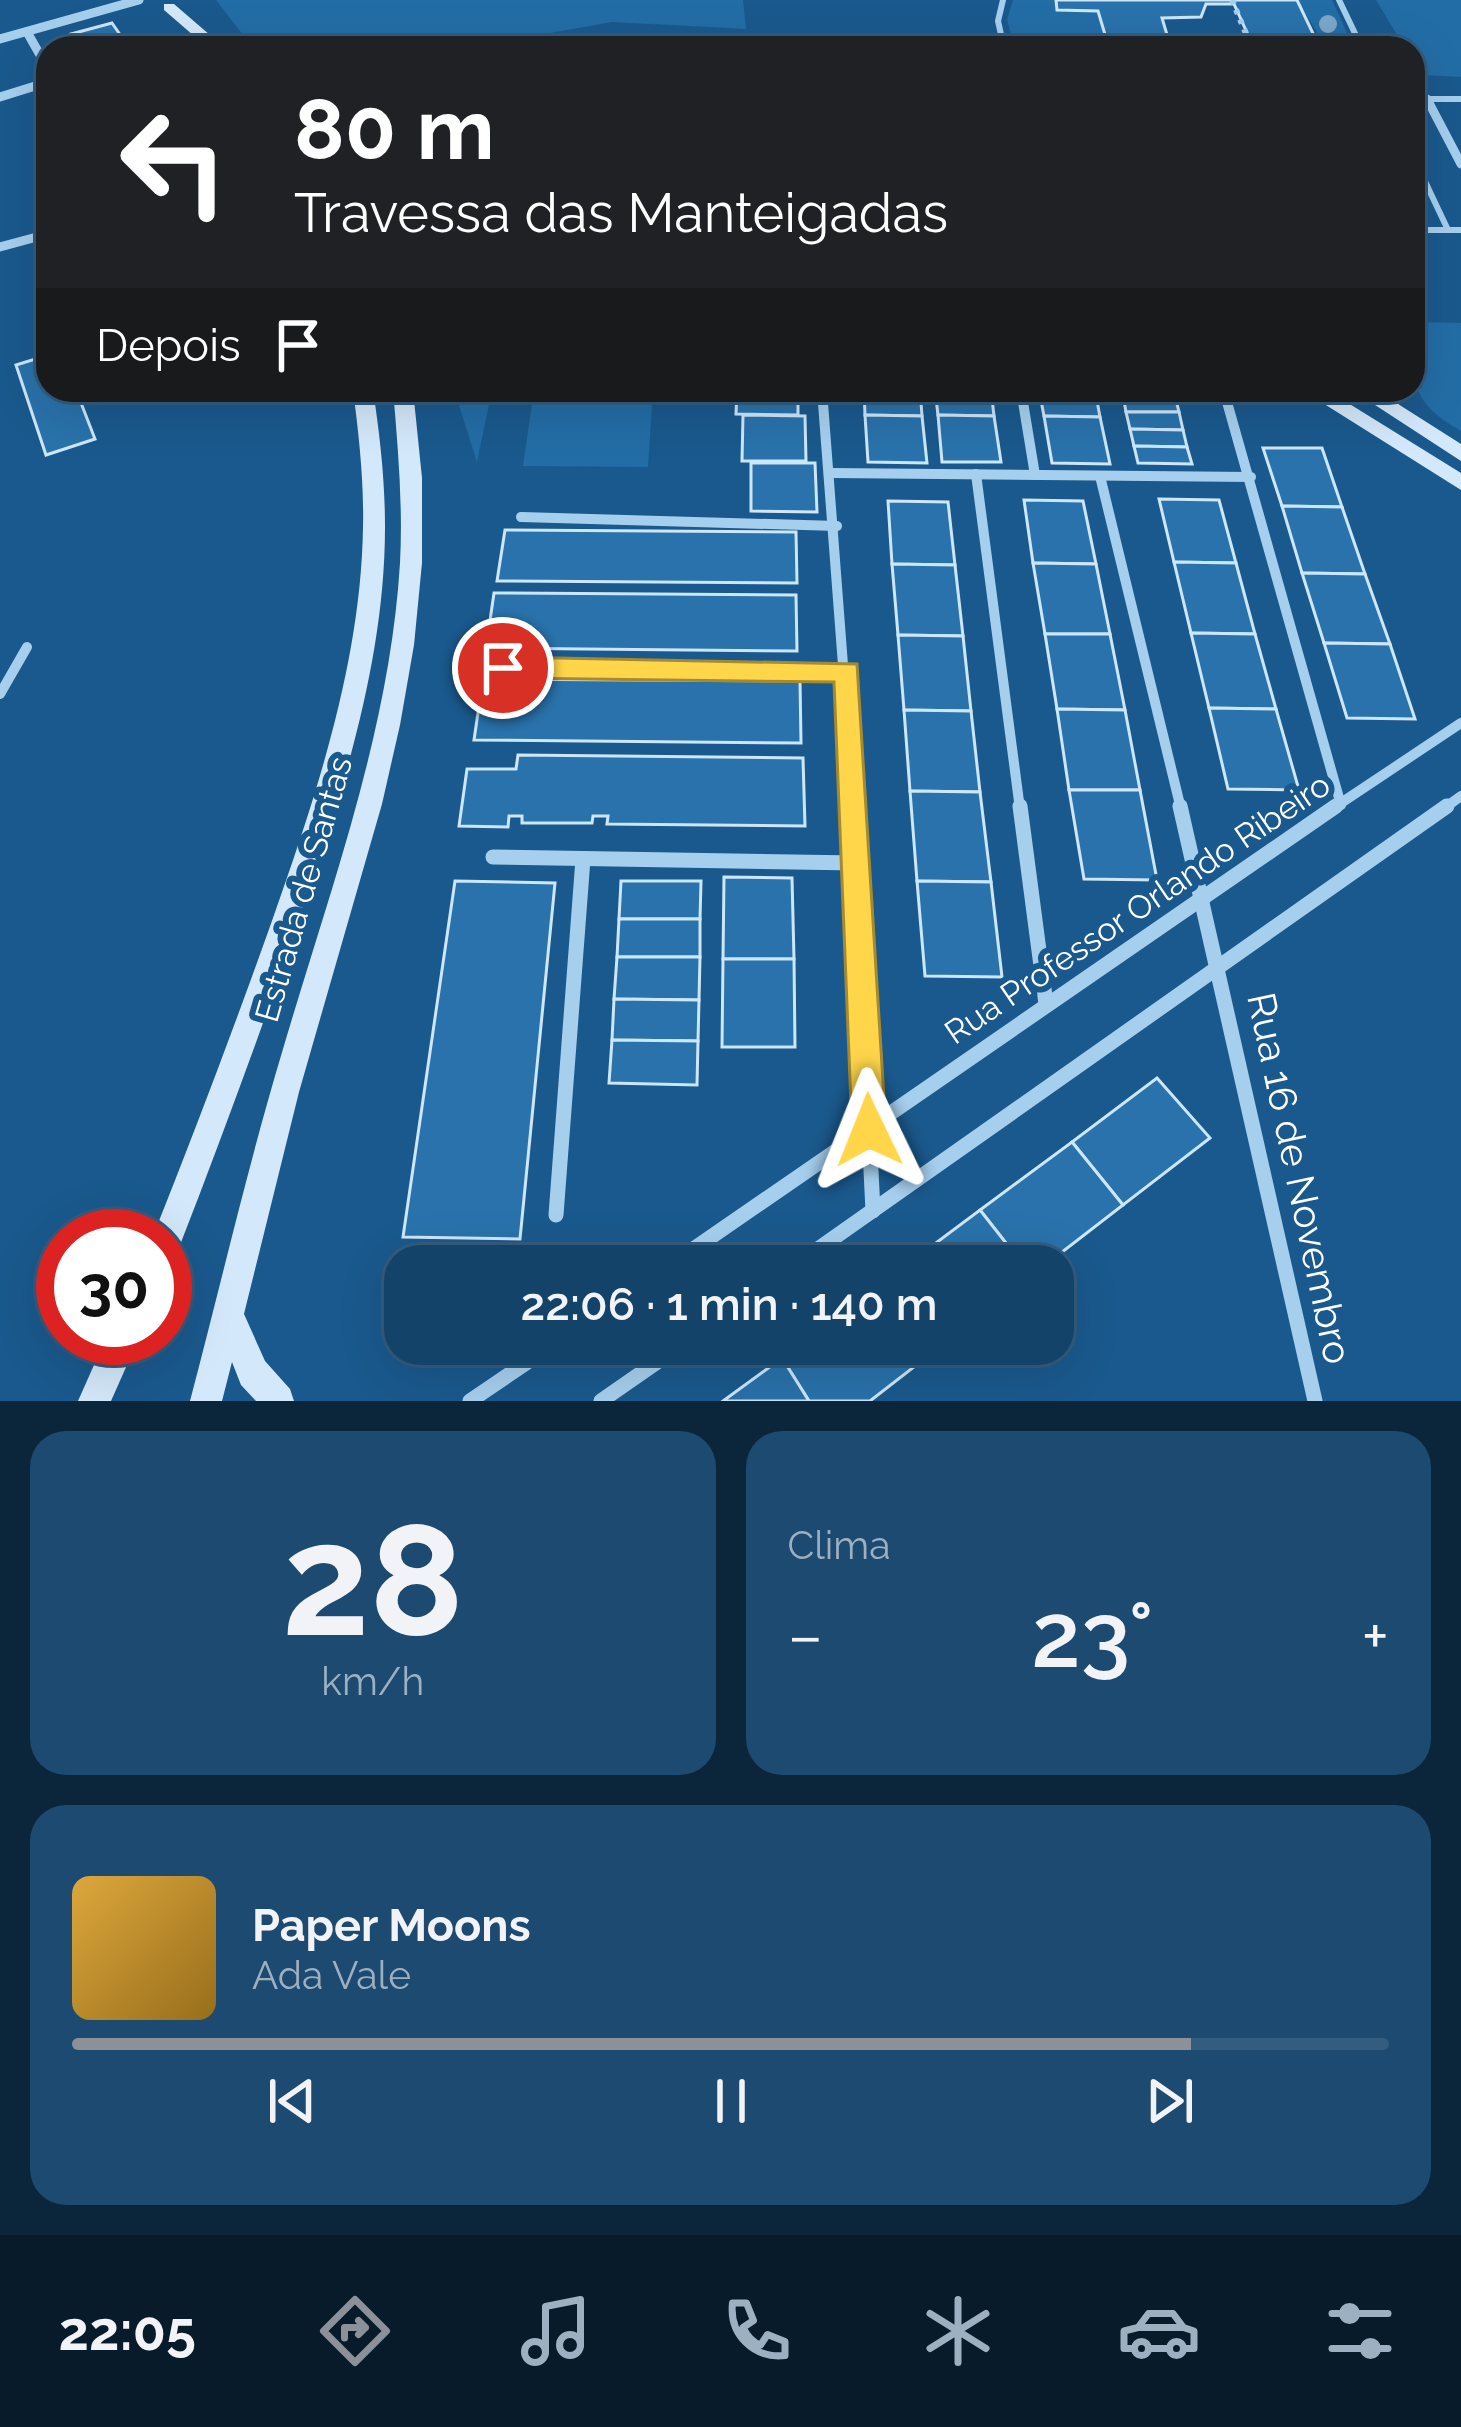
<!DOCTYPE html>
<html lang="pt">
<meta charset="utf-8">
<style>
:root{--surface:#14436a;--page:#1d4a70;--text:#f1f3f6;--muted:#9db0c1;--line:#335c7e;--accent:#8c9099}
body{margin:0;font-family:Raleway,sans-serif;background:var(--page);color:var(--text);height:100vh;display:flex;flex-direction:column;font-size:45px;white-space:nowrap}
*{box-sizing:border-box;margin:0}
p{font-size:39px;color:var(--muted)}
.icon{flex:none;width:66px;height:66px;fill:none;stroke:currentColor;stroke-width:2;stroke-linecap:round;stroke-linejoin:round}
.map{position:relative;height:1401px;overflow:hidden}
.drawer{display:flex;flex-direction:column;gap:30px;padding:30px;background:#0b253a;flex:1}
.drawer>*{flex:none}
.banner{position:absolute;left:36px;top:36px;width:1389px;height:366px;border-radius:36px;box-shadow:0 12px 48px #0002,0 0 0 3px var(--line);background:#202124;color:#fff;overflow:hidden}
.speed{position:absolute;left:36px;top:1209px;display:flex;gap:24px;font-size:60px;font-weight:700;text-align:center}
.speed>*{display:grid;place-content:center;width:156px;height:156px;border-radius:50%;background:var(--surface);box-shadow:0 12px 48px #0002,0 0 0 3px var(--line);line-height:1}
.speed .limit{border:18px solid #d22;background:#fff;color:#111}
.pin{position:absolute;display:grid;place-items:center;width:102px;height:102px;color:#fff;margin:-51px;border:6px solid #fff;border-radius:50%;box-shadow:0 3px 12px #0007}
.me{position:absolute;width:132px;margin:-66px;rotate:358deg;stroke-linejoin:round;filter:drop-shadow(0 0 9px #0008)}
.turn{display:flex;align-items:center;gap:42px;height:252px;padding:0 60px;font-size:54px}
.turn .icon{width:156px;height:156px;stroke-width:2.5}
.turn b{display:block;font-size:84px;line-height:102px}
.then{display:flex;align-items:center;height:114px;padding:0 60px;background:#0003;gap:24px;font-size:45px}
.big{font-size:90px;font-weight:600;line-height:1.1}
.drawer .widget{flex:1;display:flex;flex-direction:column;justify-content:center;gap:18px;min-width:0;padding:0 42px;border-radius:36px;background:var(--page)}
.drawer .dial{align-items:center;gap:0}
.dial b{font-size:156px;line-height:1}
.song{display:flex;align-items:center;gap:36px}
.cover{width:144px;height:144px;border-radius:18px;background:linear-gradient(135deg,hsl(40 70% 55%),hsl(40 70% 35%))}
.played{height:12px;border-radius:6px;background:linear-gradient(90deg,var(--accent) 85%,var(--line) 85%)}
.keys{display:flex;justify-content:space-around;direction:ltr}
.heat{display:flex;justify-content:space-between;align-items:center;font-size:66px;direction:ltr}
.drawer .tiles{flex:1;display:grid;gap:30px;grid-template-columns:1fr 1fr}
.widget:last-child{grid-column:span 2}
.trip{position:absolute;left:384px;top:1245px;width:690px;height:120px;border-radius:36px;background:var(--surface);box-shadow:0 12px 48px #0002,0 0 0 3px var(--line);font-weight:600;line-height:120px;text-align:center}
.menu{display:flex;height:192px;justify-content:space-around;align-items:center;background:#081b2a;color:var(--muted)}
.menu .icon{width:84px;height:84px}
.menu .on{color:var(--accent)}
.menu b{font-size:54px;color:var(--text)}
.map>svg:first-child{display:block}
</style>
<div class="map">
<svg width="1461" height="1401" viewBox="0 0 1461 1401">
<rect width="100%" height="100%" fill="#1a598d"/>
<g fill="#236da6">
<path d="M216,0H743L746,29L612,22L466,48H253Z"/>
<path d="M1013,0H1056L1057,10L1098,11L1109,48H1015L1007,20Z"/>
<path d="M1297,0H1332L1354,48H1327Z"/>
<path d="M1376,0H1461V77L1422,75L1413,48H1405Z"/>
<path d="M1413,322L1461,323V431C1407,400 1413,379 1413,322Z"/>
<path d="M454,390H492L477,462Z"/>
<path d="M534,390H653L648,467L523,466Z"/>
</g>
<g fill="#2972ab" stroke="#cce6fa" stroke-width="3">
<path d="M1056,0H1297L1320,48H1254L1234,4H1206L1201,17L1162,18L1171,48H1109L1098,11L1057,10Z"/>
<path d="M112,23L121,36L79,47L71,34Z"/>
<path d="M48,355V390H76L95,439L46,455L16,365Z"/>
<path d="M737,390H798V415L736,414Z"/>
<path d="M864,390H920L922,416L865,415Z"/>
<path d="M935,390H991L994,416L938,415Z"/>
<path d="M1039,390H1095L1100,417L1044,416Z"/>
<path d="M1123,395L1175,396L1179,412H1126Z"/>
<path d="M1126,412H1179L1183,430L1130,429Z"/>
<path d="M743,415L805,416L806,461H742Z"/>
<path d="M865,415L922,416L927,463L868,462Z"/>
<path d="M938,415L994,416L1001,462H942Z"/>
<path d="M1044,416L1100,417L1110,464L1052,463Z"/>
<path d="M1130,429L1183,430L1187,447L1134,446Z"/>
<path d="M1134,446L1187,447L1192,464L1138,463Z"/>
<path d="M1263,448H1322L1342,507L1282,506Z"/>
<path d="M751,463H815L817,512L751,511Z"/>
<path d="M1159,499L1219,500L1236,563L1174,562Z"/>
<path d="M1024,500L1083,501L1096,564L1033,563Z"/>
<path d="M888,501L948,502L955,565L892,564Z"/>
<path d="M1282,506L1342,507L1365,574L1302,573Z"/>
<path d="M505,530L796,532L797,583L497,581Z"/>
<path d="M1174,562L1236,563L1255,634L1191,633Z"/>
<path d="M1033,563L1096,564L1110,634H1045Z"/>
<path d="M892,564L955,565L963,636L898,635Z"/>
<path d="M1302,573L1365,574L1390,644L1324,643Z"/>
<path d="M494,593L796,595L797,651L486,648Z"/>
<path d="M1191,633L1255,634L1276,709L1209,708Z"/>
<path d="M1045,634H1110L1125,710L1057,709Z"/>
<path d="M898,635L963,636L971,711L904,710Z"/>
<path d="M1324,643L1390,644L1415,719L1347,718Z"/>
<path d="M483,679L800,681L801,743L474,740Z"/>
<path d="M1209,708L1276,709L1299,790L1228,789Z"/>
<path d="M1057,709L1125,710L1140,790H1069Z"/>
<path d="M904,710L971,711L980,792L910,791Z"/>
<path d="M518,755L803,758L805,826L607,824L608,816H593L592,823H522V816H509L508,827L459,826L467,769H516Z"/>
<path d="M1069,790H1140L1157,880L1084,879Z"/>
<path d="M910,791L980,792L991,882L917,881Z"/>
<path d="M724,877L792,878L794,959H723Z"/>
<path d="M455,881L555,883L520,1239L403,1237Z"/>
<path d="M621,881H701L700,919H619Z"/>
<path d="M917,881L991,882L1002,977L925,976Z"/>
<path d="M619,919H700V957H617Z"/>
<path d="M617,957H700L699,1000L614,999Z"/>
<path d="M723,959H794L795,1047H722Z"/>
<path d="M614,999L699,1000L698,1041L612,1040Z"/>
<path d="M612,1040L698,1041L697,1085L609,1083Z"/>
<path d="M1157,1078L1210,1138L1123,1205L1072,1142Z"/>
<path d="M1072,1142L1123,1205L1044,1266H1024L980,1210Z"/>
<path d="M980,1210L1024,1266H905Z"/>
<path d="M800,1344H926L932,1353L870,1401H809L782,1358Z"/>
<path d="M782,1358L809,1401H723Z"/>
</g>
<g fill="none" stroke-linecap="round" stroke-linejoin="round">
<path stroke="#a6cfee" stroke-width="6" stroke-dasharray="4.5 6" stroke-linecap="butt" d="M1232,0L1252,48"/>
<g stroke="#a6cfee" stroke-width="6">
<path d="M1003,0L998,21L1004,48"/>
<path d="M1339,0L1362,48"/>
<path d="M1427,99H1461"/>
<path d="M1413,156L1448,230"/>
<path d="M1413,230H1461"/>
</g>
<path stroke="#a6cfee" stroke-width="9" d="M1382,390L1394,404"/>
<g stroke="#a6cfee" stroke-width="9">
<path d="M27,32L48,69"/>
<path d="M0,39L139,0"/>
<path d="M0,97L48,82"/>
<path d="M1427,99L1461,164"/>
<path d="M0,247L48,234"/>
</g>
<g stroke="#a6cfee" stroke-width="10">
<path d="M822,390L854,809"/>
<path d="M1021,390L1035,475"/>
<path d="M1225,395L1341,805"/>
<path d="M832,473L1251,477"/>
<path d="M976,474L1020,809"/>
<path d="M1100,476L1181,809"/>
<path d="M521,517L837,526"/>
<path d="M503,668L847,671"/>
<path d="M0,694L27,647"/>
<path d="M1332,809L1461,723"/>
<path d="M1443,809L1461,796"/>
</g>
<g stroke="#a6cfee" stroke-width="15">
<path d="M853,806L873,1211"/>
<path d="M1020,806L1046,1004"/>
<path d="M1180,806L1315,1401"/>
<path d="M493,857L857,863"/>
<path d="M556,1215L583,859"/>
<path d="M669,1266L1336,806"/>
<path d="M794,1266L1447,806"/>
<path d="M470,1401L554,1344"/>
<path d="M601,1401L683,1344"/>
</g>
<g fill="#d3e8fa" fill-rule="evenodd">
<path d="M164,4H174L225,48H208L164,10Z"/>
<path d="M678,33L773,43L781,48L678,43L532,48L540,43Z"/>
<path d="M353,390H373C380,436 385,480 385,527C385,661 342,793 300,918C262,1028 222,1137 180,1245L176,1256L165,1260V1236H153C195,1131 235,1025 273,918C317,793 361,661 363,527C364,481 359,436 353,390Z"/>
<path d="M393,390H413L422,478V563L414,645L400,725L382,804L299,1092L244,1314L265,1361L290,1389L294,1401H256L241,1385L232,1362L222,1401H190C221,1284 248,1165 283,1049C330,889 390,730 400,563C403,505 398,448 393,390Z"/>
<path d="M1302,390H1327L1461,473V490Z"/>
<path d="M1352,390H1376L1461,444V461Z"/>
<path d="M106,1338H139L111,1401H78Z"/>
</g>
</g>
<circle fill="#7ca7c9" cx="1328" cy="24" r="9"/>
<path fill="#ffd54a" stroke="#a68a30" stroke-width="3" d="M503,657L857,664L886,1130L881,1142L869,1147L857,1142L852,1130L834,682L503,678L490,668Z"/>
<g text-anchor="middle" stroke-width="12" stroke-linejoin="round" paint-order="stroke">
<g font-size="33" fill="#fff" stroke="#1a598d">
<text transform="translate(303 889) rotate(-74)" y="12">Estrada de Santas</text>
<text transform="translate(1137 908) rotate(-34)" y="12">Rua Professor Orlando Ribeiro</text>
</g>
<g font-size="39" fill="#fff" stroke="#1a598d">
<text transform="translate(1300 1178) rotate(78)" y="14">Rua 16 de Novembro</text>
</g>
</g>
</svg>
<div class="speed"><div class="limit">30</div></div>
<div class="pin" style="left:503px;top:668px;background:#d93025"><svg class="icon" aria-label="arrive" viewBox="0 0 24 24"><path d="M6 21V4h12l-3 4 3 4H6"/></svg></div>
<svg class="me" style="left:869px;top:1130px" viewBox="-20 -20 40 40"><path d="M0-17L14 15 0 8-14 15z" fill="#ffd54a" stroke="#fff" stroke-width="4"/></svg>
<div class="trip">22:06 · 1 min · 140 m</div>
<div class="banner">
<div class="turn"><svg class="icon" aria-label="left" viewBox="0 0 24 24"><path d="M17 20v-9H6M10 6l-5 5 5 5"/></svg><div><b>80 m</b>Travessa das Manteigadas</div></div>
<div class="then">Depois<svg class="icon" aria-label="arrive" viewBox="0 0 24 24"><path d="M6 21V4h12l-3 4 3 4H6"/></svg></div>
</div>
</div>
<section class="drawer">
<div class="tiles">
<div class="widget dial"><b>28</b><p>km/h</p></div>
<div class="widget"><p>Clima</p>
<div class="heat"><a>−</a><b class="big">23°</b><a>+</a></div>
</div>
<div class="widget">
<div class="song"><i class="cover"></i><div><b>Paper Moons</b><p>Ada Vale</p></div></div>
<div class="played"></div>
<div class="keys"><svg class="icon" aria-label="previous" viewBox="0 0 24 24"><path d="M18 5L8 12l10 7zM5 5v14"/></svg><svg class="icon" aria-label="pause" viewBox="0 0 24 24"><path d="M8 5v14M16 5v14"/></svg><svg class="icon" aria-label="next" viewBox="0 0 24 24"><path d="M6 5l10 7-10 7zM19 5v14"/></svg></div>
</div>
</div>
</section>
<nav class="menu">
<b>22:05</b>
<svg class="icon on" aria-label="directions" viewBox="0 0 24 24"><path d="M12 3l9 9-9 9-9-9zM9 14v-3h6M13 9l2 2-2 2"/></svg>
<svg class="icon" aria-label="music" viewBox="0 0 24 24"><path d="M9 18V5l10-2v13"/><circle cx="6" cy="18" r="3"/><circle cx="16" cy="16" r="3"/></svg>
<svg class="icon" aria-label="phone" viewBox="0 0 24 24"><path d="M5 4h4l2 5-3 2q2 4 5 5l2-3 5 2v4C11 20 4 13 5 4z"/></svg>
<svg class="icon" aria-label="climate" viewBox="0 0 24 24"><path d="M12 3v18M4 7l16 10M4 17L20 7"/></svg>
<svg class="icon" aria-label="car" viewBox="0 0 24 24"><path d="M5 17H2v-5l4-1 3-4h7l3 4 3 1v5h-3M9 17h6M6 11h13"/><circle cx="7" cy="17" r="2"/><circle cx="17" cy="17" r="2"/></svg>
<svg class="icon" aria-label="filters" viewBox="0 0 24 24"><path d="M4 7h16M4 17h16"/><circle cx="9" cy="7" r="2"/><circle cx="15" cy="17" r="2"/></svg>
</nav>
